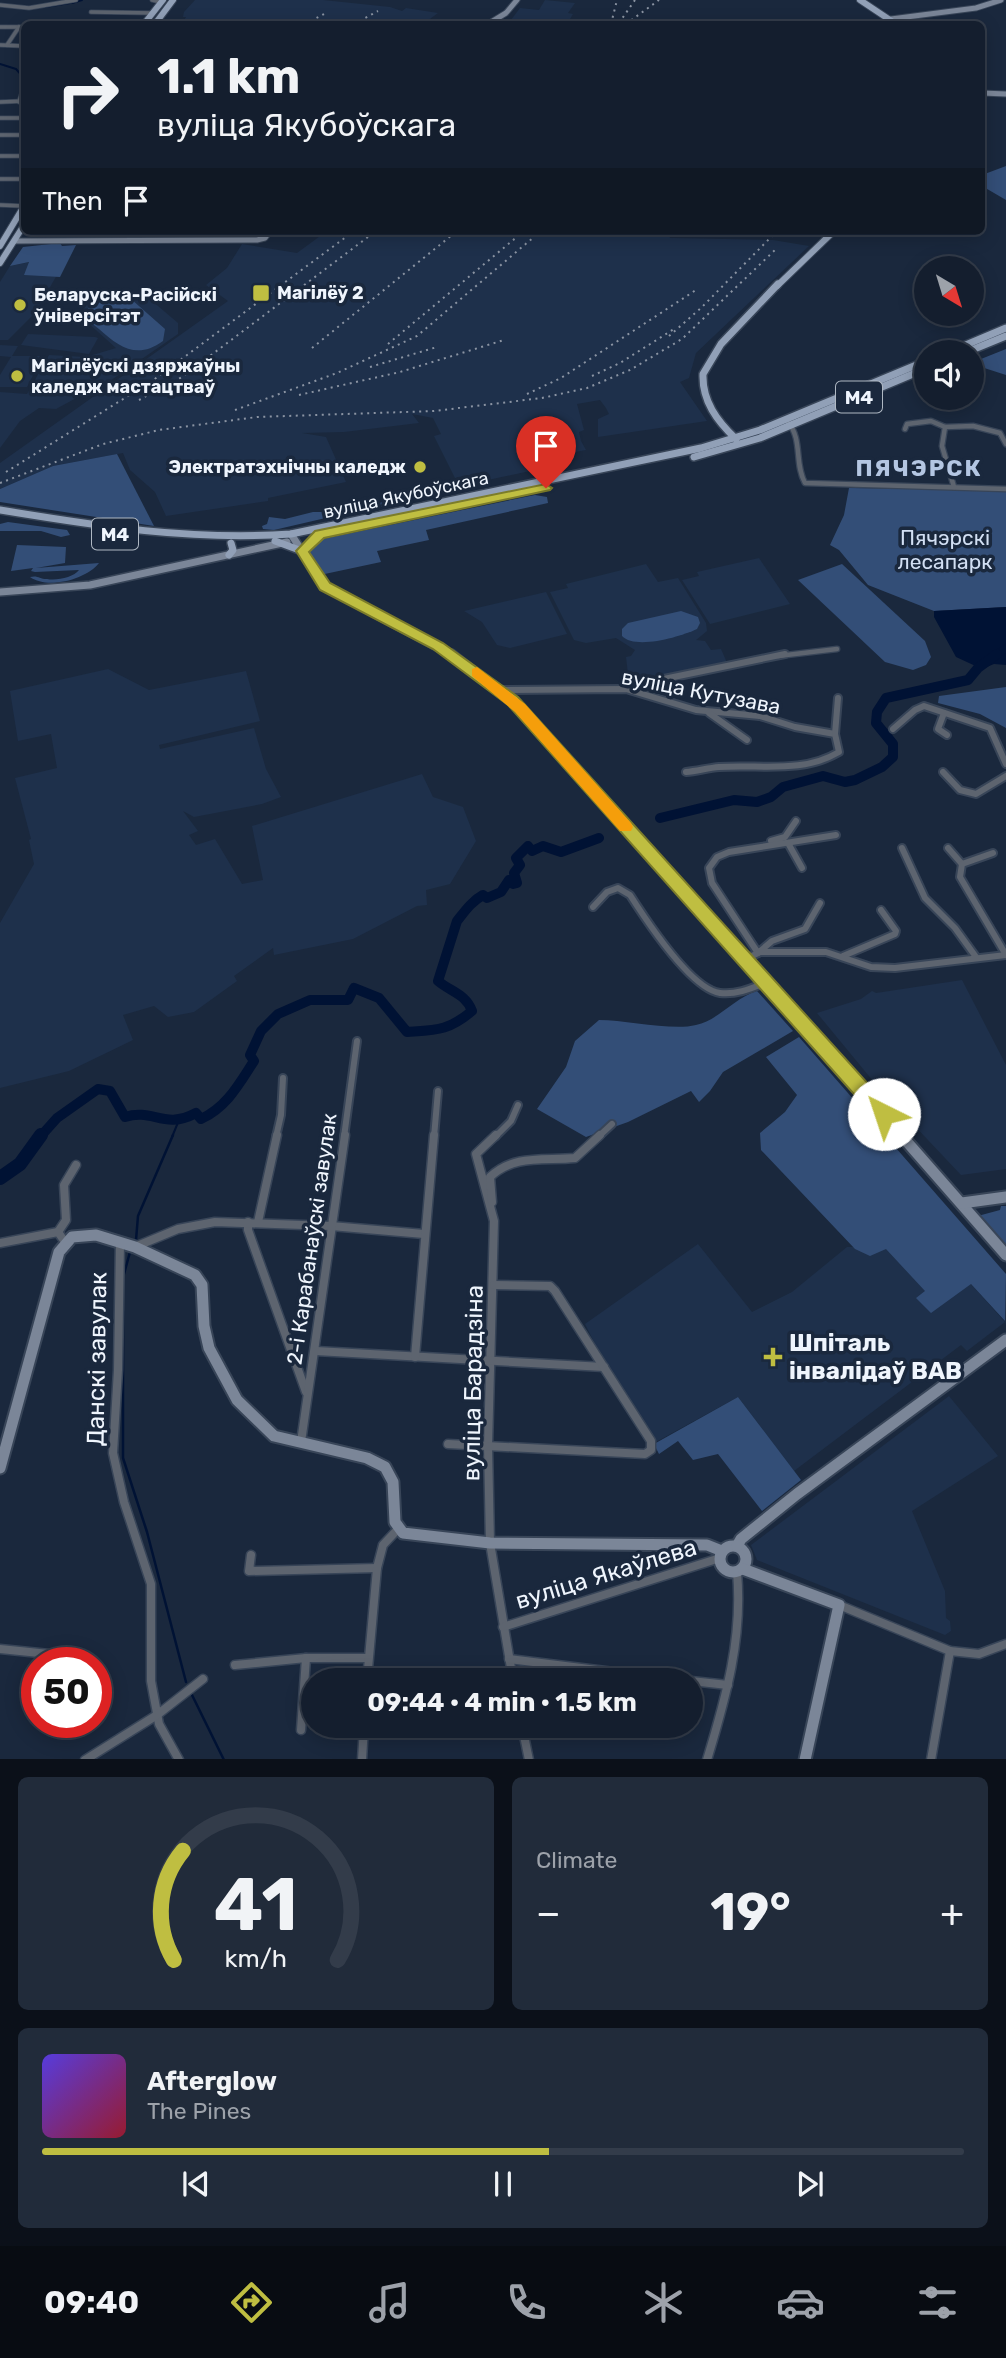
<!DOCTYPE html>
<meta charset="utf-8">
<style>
:root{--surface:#141e2e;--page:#212b3a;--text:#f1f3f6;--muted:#9da2aa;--line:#333c4a;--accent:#bfbe41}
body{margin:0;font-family:Rubik,sans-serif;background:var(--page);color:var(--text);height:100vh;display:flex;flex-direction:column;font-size:26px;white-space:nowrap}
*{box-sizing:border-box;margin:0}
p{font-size:23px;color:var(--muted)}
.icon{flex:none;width:38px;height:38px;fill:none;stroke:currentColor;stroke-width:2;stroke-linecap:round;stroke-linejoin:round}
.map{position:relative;height:1759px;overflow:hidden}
.panel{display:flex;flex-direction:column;gap:18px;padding:18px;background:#0b1019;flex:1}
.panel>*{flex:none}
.banner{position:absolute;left:21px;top:21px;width:964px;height:214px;border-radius:10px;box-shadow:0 4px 18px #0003,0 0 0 2px var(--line);background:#141e2e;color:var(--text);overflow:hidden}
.needle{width:46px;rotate:142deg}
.tools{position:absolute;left:914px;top:256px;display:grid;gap:14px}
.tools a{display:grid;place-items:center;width:70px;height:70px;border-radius:50%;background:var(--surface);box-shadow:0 4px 18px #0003,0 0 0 2px var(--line);font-size:35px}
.speed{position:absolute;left:21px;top:1647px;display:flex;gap:14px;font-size:35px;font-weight:700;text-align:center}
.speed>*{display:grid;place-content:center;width:91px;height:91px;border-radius:50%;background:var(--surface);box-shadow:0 4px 18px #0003,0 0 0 2px var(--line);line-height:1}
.speed .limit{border:10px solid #d22;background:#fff;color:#111}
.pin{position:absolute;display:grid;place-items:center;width:60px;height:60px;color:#fff;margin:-72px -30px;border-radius:50% 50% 50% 0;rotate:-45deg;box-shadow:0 0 7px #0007}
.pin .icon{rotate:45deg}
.me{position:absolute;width:77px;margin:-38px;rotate:319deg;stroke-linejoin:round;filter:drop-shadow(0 0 5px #0008)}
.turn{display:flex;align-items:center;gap:24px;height:147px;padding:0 21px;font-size:32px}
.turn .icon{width:91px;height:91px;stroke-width:2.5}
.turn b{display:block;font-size:49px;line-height:60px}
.then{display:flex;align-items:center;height:66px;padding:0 21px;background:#0003;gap:14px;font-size:26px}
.big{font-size:52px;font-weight:700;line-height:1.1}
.panel .tile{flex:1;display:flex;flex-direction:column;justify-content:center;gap:10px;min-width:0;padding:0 24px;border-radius:10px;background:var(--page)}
.panel .dial{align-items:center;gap:0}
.dial svg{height:182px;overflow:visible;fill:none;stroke:var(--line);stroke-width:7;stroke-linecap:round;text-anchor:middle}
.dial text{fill:var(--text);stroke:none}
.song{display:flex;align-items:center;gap:21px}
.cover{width:84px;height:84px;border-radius:10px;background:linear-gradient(135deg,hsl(250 70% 55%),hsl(350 70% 35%))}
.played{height:7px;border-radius:4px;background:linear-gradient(90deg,var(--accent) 55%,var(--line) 55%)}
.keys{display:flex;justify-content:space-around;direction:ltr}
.heat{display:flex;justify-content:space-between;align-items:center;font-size:38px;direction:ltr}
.panel .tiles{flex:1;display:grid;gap:18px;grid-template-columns:1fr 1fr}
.tile:last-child{grid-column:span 2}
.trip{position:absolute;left:301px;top:1668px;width:402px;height:70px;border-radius:35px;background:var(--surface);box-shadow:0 4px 18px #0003,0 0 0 2px var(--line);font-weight:700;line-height:70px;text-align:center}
.tabs{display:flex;height:112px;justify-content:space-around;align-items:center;background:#080c12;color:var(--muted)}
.tabs .icon{width:49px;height:49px}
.tabs .on{color:var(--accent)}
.tabs b{font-size:32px;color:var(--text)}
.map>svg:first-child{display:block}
</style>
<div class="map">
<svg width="1006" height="1760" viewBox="0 0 1006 1760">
<rect width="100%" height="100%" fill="#1a283d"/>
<g fill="#1e304b">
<path d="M195,0H323L390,7L402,11L406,8L438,13L423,24H182L186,17H183L184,12Z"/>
<path d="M545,0L575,3L568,13L573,14L567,24H508L520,8L539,10Z"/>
<path d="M146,231H266L263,235L143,237Z"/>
<path d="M327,231H668L670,238L773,240L809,246L696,353L689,378L680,382L707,421L598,437V419L609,414L606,408L600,400L577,404L584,430L579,432L581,441L586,450L554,456L558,465L469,484L465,476L455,478L434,436L441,434L433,418L412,414L419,423L344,432L302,433L326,437L346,482L268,498V501L166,516L155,492L130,470L123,453L53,466L0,489V463L228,301L206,285L227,268L242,244L297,253Z"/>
<path d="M30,262L62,266L36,312L8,340H0V282L10,266Z"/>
<path d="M145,295L178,323V334L104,385L96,382L91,390L56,409L39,408L20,421L0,448V392L27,394L49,355L86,357L116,348L87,322L83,309L90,302L105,296Z"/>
<path d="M28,334L95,337L98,338L89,354L21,345Z"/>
<path d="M0,345L18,346L12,356H43L27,387H0V375L11,357L0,356Z"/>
<path d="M759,558L790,604L710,624L682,580L699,576L697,572Z"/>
<path d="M646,564L658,582L678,578L706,623L707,631L696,640L705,641L711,650L721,649L728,665L629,683L626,657L631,656L635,650L616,638L586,643L574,640L550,592L568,588L566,584Z"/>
<path d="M546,592L567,634L510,648L497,645L482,622L464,611Z"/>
<path d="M108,669L149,690L246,671L260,721L159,745L160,749L254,728L266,769L281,797L262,804L194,817L183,811L198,831L189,835L196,845L215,839L242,884L263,880L252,826L422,774L433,797L463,807L476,841L450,884L426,890L427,905L417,906L353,939L274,955L273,948L234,976L237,981L194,1012L168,1017L154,1006L123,1015L133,1040L69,1071L0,1088V923L34,864L29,840L31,839L15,778L57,768L51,734L18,741L10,691Z"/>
<path d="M962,980L1006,1065V1169L961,1175L878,1087L817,1013L861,999L872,991L876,993Z"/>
<path d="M882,1236L971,1284L1005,1322L967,1351L961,1345L794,1471L738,1397L654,1443L604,1362L585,1324L698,1244L752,1312L792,1292L847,1247H864Z"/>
<path d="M949,1396L998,1456L912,1511L945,1591L946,1618L950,1621L951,1631L945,1635L757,1560L751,1545Z"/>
</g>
<g fill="#334e77">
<path d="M1006,166V200L982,186V175Z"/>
<path d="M60,243L62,246L76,245L60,277L24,275L29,262L10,266L23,247Z"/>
<path d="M112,297L131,299L165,329L163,341C137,360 119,347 99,329C93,324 87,320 85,313L93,302Z"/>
<path d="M1006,349V375L978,366L976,361Z"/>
<path d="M117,454L154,526L0,502V489L53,466Z"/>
<path d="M849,488L1006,490V607L934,611L868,585L839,550L830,545L844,515Z"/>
<path d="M421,494L428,497L346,514L351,509Z"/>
<path d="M535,495L547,497L548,503L426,530L429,540L377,551L381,562L320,575L308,551L313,541Z"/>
<path d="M313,512H327L330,517L274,530L263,529L262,526L267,524L269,517L285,519Z"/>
<path d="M8,522L67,530L70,535L61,537L41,531H0V524Z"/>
<path d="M17,545L66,547L65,563L36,568L99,563C87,579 48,590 30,577C38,575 39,579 47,579C57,581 74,577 79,570L35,572L31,571L33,568L11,571Z"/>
<path d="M842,564L925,641L931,657L926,665L913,670L885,662L798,580Z"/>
<path d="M681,611L698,617L700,623L697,629C680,637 635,650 622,636V629L628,623Z"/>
<path d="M1006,687V728L980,714L938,703L939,696Z"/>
<path d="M757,991L793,1031L723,1072L710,1091L699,1102L691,1091L628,1122L586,1137L537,1109L566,1067L575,1041L599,1020C627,1020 672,1031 696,1025C719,1020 734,998 757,991Z"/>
<path d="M799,1037L1006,1274L1005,1326V1321L971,1284L931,1313L916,1298L925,1291L886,1249L870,1256L855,1249L761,1150L760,1133L785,1112L797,1095L766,1057Z"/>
<path d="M1001,1206H1006V1252L974,1217L1000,1210Z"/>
<path d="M738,1397L801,1480L762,1511L718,1454L693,1460L678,1441L659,1454L654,1444Z"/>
</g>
<path fill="#001234" d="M1006,607V665L994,664L982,669L956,657L934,617V611Z"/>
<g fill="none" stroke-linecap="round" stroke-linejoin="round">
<g stroke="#001234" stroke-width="2">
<path d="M72,3L82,0"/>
<path d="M45,7L70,3"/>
<path d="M0,64L16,69L24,78"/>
<path d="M172,1137L179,1120"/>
</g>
<g stroke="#001234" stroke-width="2.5">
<path d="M136,1240L138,1216L173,1135"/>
<path d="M124,1274L130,1252"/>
<path d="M123,1311V1458L147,1532L186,1682"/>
<path d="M192,1695L224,1760"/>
</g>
<path stroke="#001234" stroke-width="8" d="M995,656L1006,648"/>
<g stroke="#001234" stroke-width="10">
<path d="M660,818L734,800L757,802L771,797L783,787L823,776L845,782L855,780L882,767L893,757V744L876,723L877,712L886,698L968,680L978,668L997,654"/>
<path d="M40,1137L57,1118L98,1089L110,1091L125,1117C153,1108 164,1130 196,1113L201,1119C227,1107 239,1084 254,1061L250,1055L261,1031L278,1014L310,1000H348L354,988L379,998L407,1032C437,1030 448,1031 472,1011C466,994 451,992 438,981L457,921C465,911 472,901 483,895L487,898L501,892L509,880L513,884L517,883L514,873L520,865L516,858L528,846L532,851L543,846L561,852L599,838"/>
</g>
<path stroke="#001234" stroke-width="14" d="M0,1178L20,1164L41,1135"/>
<defs>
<g id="street-far3">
<path d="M152,0L161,2"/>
<path d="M0,5L29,8L76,0"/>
<path d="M91,12L153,13"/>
<path d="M0,27H24"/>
<path d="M0,45L24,46"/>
<path d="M7,45L19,27"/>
<path d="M0,102L24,101"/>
<path d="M19,102L24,85"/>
<path d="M0,118H24"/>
<path d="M0,135H24"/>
<path d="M0,156H24"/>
<path d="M0,179H24"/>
<path d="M0,205L24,206"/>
</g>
<g id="street-far2">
<path d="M788,422C803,440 794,463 805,483L1006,489"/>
<path d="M945,427L973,426L1000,433L1006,444"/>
<path d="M905,429L907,424L931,421L945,427L942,446L954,487"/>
<path d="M778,656L837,649"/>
</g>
<g id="street-far1">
<path d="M625,687L785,654"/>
<path d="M501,690L626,689L696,710L760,716L795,727L835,734L839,752C802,774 760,764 719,767C708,768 697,771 686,772"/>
<path d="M757,702L760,716"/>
<path d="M709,713L747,740"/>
<path d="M944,713L938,729L947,735"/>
<path d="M893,729L915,710L924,706L990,728L1006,764"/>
<path d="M835,734L838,698"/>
<path d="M943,772L960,790L976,794L1006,776"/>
<path d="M771,841L785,837L796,821"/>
<path d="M788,843L802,868"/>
<path d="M902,848L925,898L955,928L976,957"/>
<path d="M948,848L962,864"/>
<path d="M993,853L962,864L960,877L1006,955"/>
<path d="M820,903L805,929L772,941L758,953L712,883L709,868L717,857L729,852L836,835"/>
<path d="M593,907L607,892L618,888L630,895C646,920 691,989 720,993C737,995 752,988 767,982"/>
<path d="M843,956L895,934L896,931L881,910"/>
<path d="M746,959L760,952H826L871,967L895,968L1006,955"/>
<path d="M276,1137L281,1115L283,1078"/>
<path d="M344,1137L357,1041"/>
<path d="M434,1137L438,1091"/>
<path d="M495,1137L511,1121L518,1105"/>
<path d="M598,1137L612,1124"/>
</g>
<g id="street">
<path d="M496,1135L476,1154L494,1221L488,1446L490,1543L513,1680"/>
<path d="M492,1202L490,1177C514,1154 544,1161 575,1158L600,1135"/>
<path d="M248,1222V1230L306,1392"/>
<path d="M258,1222L277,1135"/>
<path d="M58,1232L66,1220L64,1185L76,1165"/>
<path d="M120,1242L118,1370L113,1453L124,1502L151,1584V1681L159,1724L179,1760"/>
<path d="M0,1243L58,1232L65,1242"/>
<path d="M137,1246L178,1229L215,1222L331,1226L424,1234"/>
<path d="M316,1351L604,1367"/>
<path d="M415,1357L434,1135"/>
<path d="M301,1442L345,1135"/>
<path d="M448,1444L645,1454L651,1450V1441L555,1291L550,1286L494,1285"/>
<path d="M251,1555L249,1571L377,1568"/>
<path d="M839,1605L950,1651L979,1654L1006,1644"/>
<path d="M503,1627L720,1558"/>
<path d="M0,1649L59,1655"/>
<path d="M509,1659L678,1680"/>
<path d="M235,1665L306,1658H368"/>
<path d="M367,1680L377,1568L383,1545L398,1529"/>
<path d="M691,1681L728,1685"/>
<path d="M522,1726L529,1760"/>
<path d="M301,1730L306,1658"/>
<path d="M85,1760L157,1715L203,1679"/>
<path d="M362,1760L364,1726"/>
<path d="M707,1760C726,1697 743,1638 737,1572"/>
<path d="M931,1760L950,1651"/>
</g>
<g id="secondary-far3">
<path d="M891,19L976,8L1001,0"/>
<path d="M488,24L506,13L517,0"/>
<path d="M982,93L1006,94"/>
<path d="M15,241L257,240L265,238L270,231"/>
</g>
<g id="secondary-far2">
<path d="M291,534L325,587L454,656"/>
<path d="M0,592L90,585L287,542"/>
</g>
<path id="secondary-far1" d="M451,654L520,708L903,1137"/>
<g id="secondary">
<path d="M901,1135L1006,1255"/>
<path d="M962,1203L1006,1197"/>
<path d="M0,1468L59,1252L72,1237L96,1235L135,1247L195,1275L202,1285L204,1326L209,1348L237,1400L274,1436L367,1458L385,1467L393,1482L395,1522L403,1533L490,1543L707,1545L722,1551"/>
<circle cx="733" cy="1559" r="13"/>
<path d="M737,1546L741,1539L797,1494L1006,1340"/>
<path d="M743,1569L839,1605L805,1760"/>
</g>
<g id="primary-far1">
<path d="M860,0L896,24"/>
<path d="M144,24L163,0"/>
<path d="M155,24L173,0"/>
<path d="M0,246L24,206"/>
<path d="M0,263L24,225"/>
<path d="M777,286L834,231"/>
</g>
<g id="primary">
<path d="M949,352L1006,328"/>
<path d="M967,352L1006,336"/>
<path d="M736,439C717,421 702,401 703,374L721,344L778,284"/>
<path d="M694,457L760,438L925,369"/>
<path d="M0,510C97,526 192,541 291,534L701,448L760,430L926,361"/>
<path d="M275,541L302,551L320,534"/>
<path d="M229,555L233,550L231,543"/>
</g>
</defs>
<use href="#street-far3" stroke="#384558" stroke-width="5"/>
<use href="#street-far2" stroke="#384558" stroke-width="7"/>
<use href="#street-far1" stroke="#384558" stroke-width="10"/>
<use href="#street" stroke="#384558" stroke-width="11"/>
<use href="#secondary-far3" stroke="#384558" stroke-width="7"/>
<use href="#secondary-far2" stroke="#384558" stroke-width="10"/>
<use href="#secondary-far1" stroke="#384558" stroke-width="12"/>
<use href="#secondary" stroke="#384558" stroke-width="15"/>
<use href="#primary-far1" stroke="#384558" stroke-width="8"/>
<use href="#primary" stroke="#384558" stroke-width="10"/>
<use href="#street-far3" stroke="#5d646f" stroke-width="3.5"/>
<use href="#street-far2" stroke="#5d646f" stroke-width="4.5"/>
<use href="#street-far1" stroke="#5d646f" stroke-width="6"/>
<use href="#street" stroke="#5d646f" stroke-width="8"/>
<use href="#secondary-far3" stroke="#7b8698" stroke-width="5"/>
<use href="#secondary-far2" stroke="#7b8698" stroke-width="7"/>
<use href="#secondary-far1" stroke="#7b8698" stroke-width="9"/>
<use href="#secondary" stroke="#7b8698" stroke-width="11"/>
<use href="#primary-far1" stroke="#91a0b7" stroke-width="6"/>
<use href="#primary" stroke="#91a0b7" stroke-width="7"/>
<g stroke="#8b94a3" stroke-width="2" stroke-dasharray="2 4.5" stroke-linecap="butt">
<path d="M619,23L635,0"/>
<path d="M305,24L326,13"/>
<path d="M354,24L378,11"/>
<path d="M611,24L617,0"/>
<path d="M626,24L659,0"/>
<path d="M669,336L701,308L777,231"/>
<path d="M388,344L524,231"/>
<path d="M312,348L457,231"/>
<path d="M370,367L437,347"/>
<path d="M592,376L620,363L674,329"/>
<path d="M527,394L561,378L696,290"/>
<path d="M299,395L400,372L504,340"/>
<path d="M139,400L182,377L376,231"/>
<path d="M235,410L337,373L417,336L541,231"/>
<path d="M6,472L152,381L354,231"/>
<path d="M0,483L103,444L159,430L257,417L434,411L542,398L587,388L630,370L682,339L776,249"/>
</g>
</g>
<path fill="#bfbe41" stroke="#7c7c2a" stroke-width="2" d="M546,484L552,488L550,490L324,538L309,552L330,583L443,643L518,697L890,1108L893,1114L890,1120L884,1122L877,1120L508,705L433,649L320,590L296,551L315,531Z"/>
<path fill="#f59e0b" d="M477,667L525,704L631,823L633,827L631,831H620L515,712L472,676V669Z"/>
<g fill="#bfbe41" stroke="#1a283d" stroke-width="2.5">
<rect x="252" y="284" width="18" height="18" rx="3.5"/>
<circle cx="20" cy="305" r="7"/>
<circle cx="17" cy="376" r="7"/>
<circle cx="420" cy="467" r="7"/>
<path d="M769.5 1346.5h7v7h7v7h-7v7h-7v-7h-7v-7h7z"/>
</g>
<g text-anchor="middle" stroke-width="7" stroke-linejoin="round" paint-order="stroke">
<g font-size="18" font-weight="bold" fill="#eff5fd" stroke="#1a283d" text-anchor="start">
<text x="277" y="299">Магілёў 2</text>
<text x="34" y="301">Беларуска-Расійскі<tspan x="34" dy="21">ўніверсітэт</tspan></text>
<text x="31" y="372">Магілёўскі дзяржаўны<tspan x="31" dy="21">каледж мастацтваў</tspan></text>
<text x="406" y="473" text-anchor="end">Электратэхнічны каледж</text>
</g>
<g font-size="18" fill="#eff5fd" stroke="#1a283d">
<text transform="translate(406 495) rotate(-12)" y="6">вуліца Якубоўскага</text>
</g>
<g fill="#1a283d" stroke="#afb8c3" stroke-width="2">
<rect x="836" y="381.5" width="46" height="31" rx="5"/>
<rect x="92" y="518.5" width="46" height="31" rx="5"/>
</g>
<g font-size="19" font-weight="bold" fill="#eff5fd">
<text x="859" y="404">М4</text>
<text x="115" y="541">М4</text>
</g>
<g font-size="21" fill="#d2dff3" stroke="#1a283d">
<text x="945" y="545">Пячэрскі<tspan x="945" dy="24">лесапарк</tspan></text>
</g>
<g font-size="21" fill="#eff5fd" stroke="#1a283d">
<text transform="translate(701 692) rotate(11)" y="7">вуліца Кутузава</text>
<text transform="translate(312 1239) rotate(-82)" y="7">2-і Карабанаўскі завулак</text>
</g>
<g font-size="23" font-weight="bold" letter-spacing="2" fill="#b4c6e2" stroke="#1a283d">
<text x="919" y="476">ПЯЧЭРСК</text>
</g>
<g font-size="24" font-weight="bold" fill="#eff5fd" stroke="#1a283d" text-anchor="start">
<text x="789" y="1351">Шпіталь<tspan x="789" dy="28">інвалідаў ВАВ</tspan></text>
</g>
<g font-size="24" fill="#eff5fd" stroke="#1a283d">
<text transform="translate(97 1359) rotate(-89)" y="8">Данскі завулак</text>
<text transform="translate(473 1383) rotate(-89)" y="8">вуліца Барадзіна</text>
<text transform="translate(606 1574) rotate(-17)" y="8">вуліца Якаўлева</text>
</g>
</g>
</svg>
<div class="tools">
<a><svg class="needle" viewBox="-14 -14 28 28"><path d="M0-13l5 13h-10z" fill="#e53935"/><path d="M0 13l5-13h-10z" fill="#9da2aa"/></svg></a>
<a><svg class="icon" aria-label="sound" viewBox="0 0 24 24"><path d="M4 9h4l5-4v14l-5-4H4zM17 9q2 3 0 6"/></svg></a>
</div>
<div class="speed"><div class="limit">50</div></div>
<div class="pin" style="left:546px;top:488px;background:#d93025"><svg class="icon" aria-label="arrive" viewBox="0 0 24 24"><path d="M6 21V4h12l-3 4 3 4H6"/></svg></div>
<svg class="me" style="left:884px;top:1114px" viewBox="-20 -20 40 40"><circle r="19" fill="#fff"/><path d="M0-13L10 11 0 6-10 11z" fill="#bfbe41"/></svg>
<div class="trip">09:44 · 4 min · 1.5 km</div>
<div class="banner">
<div class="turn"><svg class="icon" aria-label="right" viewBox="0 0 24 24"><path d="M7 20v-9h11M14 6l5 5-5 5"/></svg><div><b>1.1 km</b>вуліца Якубоўскага</div></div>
<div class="then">Then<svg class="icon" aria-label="arrive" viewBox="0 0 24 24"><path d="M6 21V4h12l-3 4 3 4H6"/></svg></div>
</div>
</div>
<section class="panel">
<div class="tiles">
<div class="tile dial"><svg viewBox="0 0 100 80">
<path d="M14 69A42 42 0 1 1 86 69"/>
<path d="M14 69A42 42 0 0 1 18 21" stroke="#bfbe41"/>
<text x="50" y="56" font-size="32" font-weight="700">41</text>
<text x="50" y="72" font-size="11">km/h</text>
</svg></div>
<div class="tile"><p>Climate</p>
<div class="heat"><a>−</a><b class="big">19°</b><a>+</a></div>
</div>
<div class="tile">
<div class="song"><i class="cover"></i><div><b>Afterglow</b><p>The Pines</p></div></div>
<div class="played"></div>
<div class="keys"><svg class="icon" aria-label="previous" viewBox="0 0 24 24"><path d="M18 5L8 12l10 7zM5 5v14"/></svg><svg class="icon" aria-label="pause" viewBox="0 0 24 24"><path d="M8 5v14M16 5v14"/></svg><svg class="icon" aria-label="next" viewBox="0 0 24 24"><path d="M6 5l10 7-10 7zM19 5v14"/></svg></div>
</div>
</div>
</section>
<nav class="tabs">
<b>09:40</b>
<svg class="icon on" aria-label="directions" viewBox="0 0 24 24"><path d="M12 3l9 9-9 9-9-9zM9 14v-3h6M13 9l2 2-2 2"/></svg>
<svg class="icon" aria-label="music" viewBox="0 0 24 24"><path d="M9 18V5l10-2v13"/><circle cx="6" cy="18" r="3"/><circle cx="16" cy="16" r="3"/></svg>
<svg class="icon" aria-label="phone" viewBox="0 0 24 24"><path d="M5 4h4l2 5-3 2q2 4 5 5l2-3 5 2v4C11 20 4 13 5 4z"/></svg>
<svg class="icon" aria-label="climate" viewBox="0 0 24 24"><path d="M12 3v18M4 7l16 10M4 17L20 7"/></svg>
<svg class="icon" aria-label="car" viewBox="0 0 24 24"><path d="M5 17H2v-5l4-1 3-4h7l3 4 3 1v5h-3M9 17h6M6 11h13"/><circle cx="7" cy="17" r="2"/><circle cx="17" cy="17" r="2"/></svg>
<svg class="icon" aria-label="filters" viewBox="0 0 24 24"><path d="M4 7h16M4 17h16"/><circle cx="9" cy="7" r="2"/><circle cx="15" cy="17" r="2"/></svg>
</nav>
